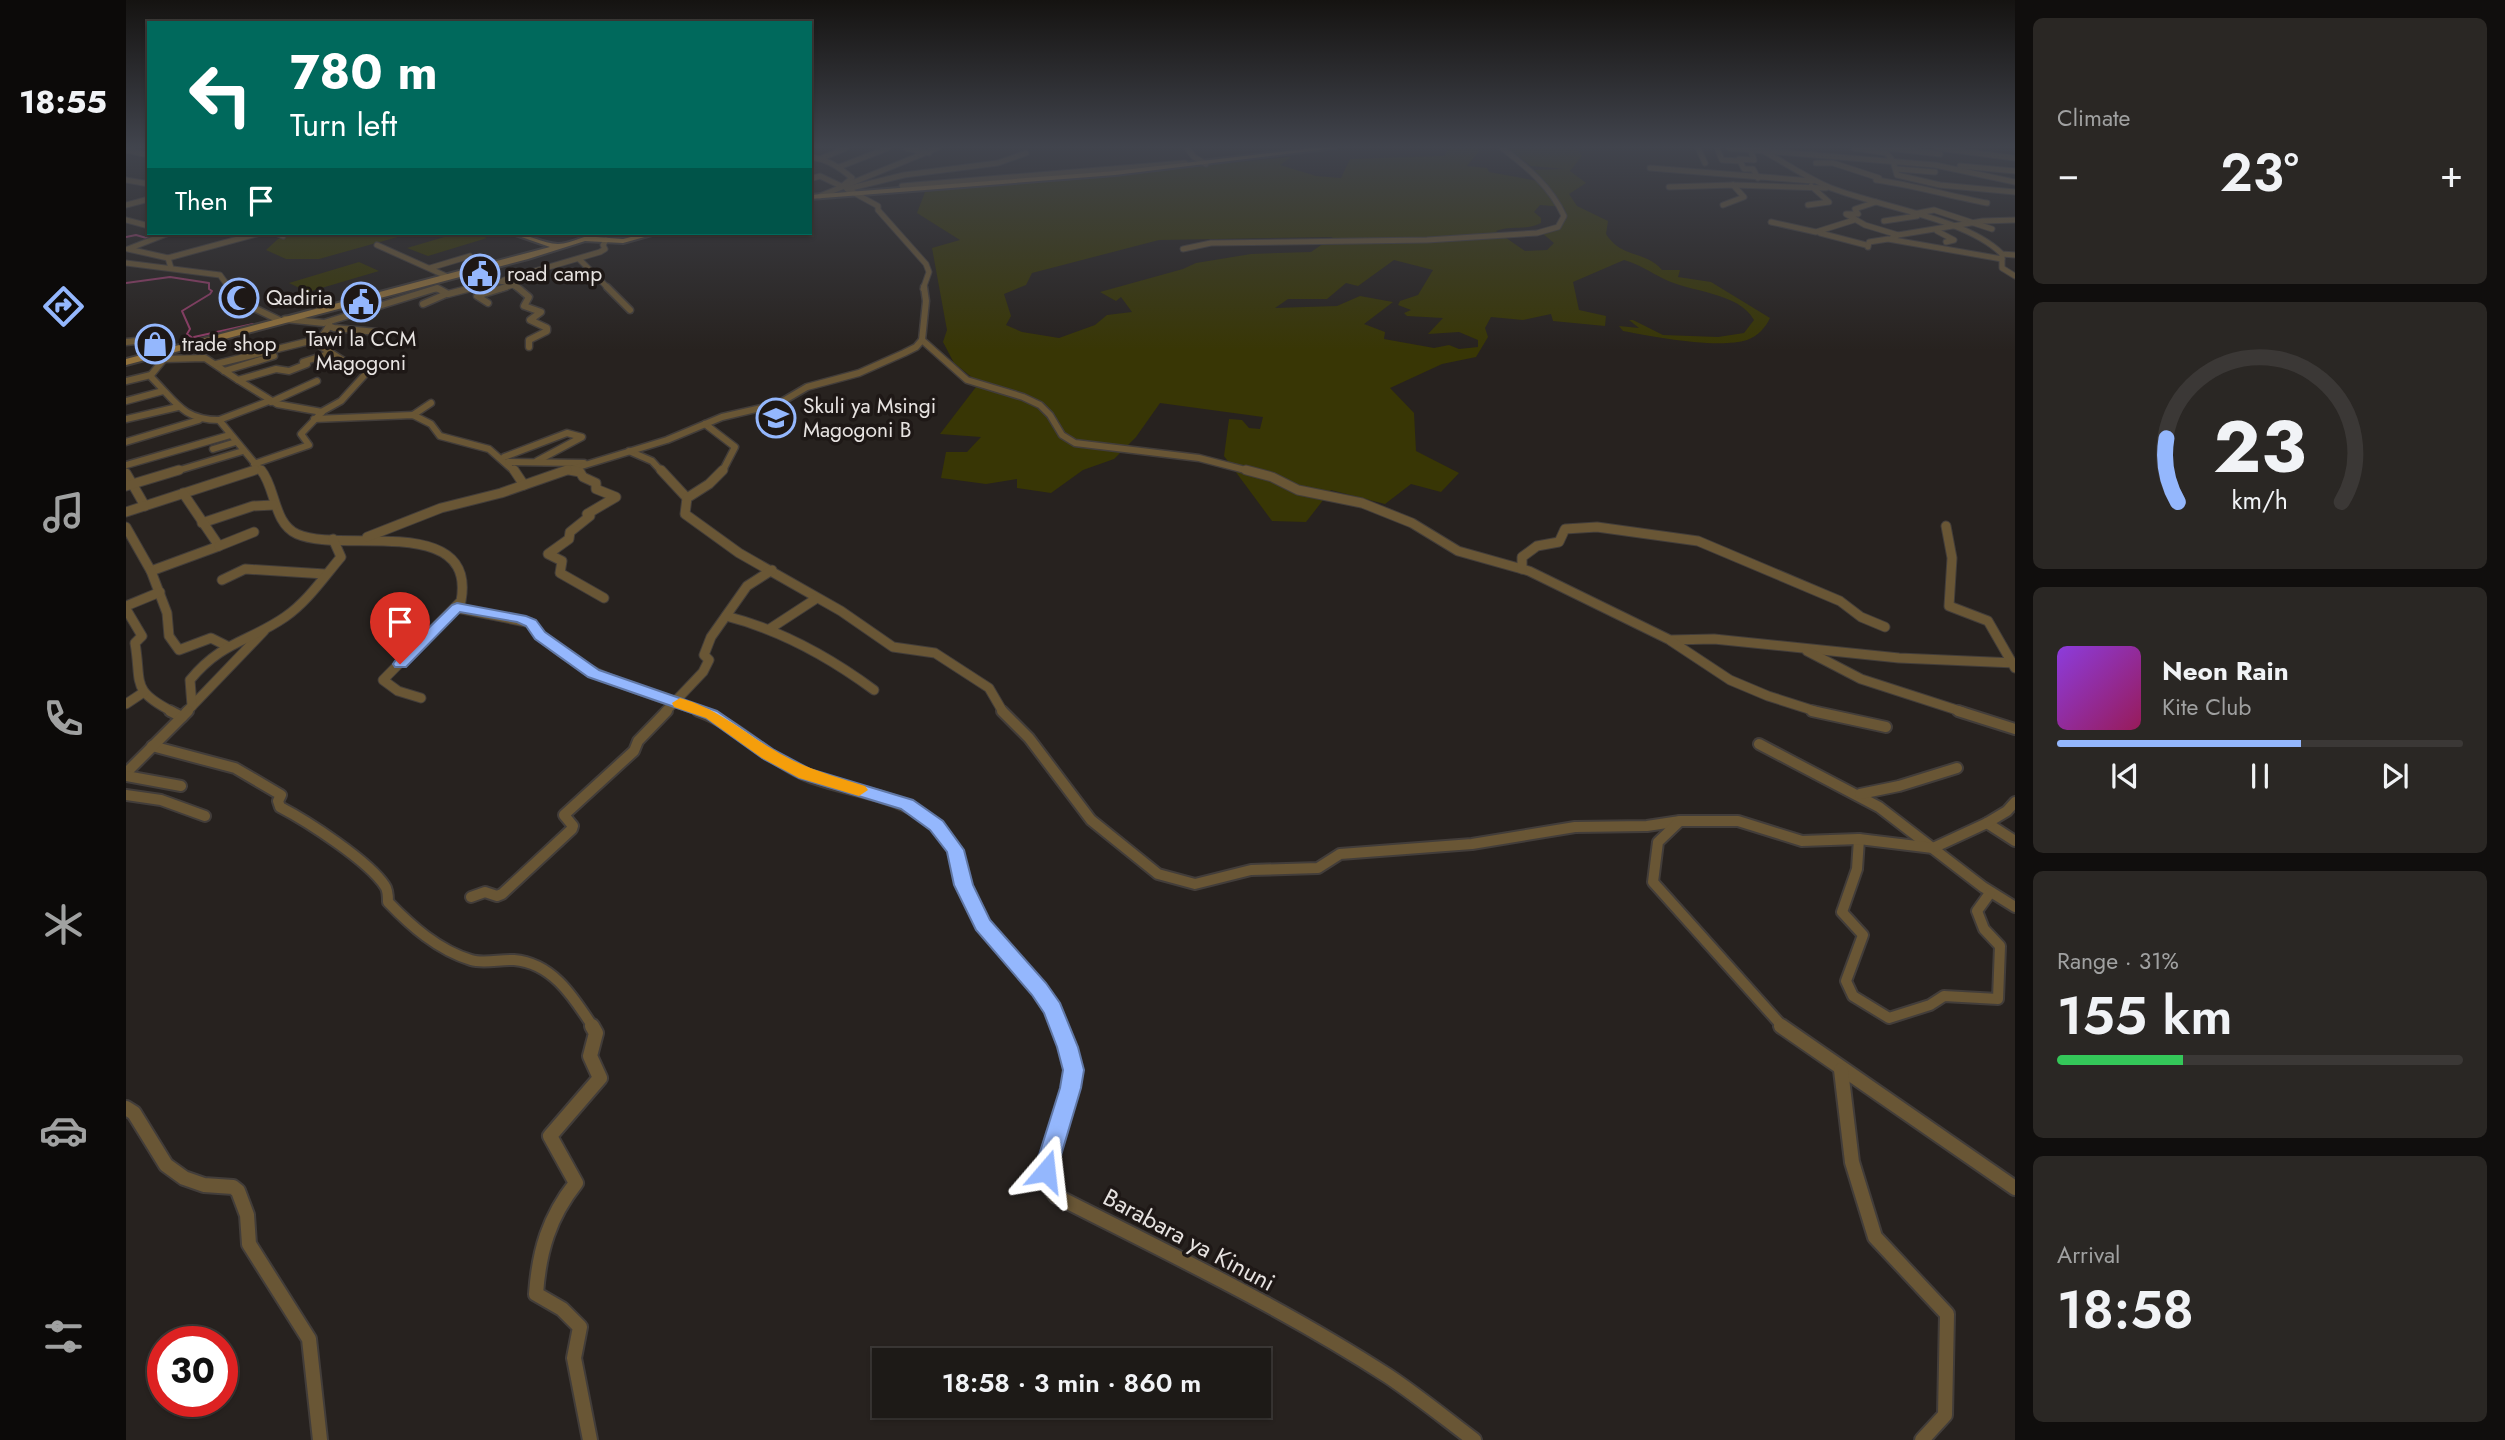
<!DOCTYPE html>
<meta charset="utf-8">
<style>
:root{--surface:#1d1a17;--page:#2a2724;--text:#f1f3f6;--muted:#a0a1a1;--line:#3b3836;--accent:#94b7fd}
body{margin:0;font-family:Jost,sans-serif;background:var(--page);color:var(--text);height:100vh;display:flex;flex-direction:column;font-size:26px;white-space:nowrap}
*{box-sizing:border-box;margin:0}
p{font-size:23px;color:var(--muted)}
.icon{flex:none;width:38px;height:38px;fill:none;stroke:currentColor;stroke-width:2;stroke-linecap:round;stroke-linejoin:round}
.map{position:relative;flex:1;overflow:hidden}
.panel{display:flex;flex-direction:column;gap:18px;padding:18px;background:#100e0d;width:490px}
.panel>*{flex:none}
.top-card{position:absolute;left:21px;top:21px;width:665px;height:214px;border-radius:0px;box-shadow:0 2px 5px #0004,0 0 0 2px var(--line);background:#00695c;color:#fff;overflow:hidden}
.speed{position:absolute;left:21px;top:1326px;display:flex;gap:14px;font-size:35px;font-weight:700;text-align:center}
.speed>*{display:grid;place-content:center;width:91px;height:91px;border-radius:50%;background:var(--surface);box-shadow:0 2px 5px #0004,0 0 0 2px var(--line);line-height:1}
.speed .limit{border:10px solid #d22;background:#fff;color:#111}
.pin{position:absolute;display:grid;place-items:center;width:60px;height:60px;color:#fff;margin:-72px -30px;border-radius:50% 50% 50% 0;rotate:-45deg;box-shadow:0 0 7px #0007}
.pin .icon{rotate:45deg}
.me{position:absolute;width:77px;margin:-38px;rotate:17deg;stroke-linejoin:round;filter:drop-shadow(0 0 5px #0008)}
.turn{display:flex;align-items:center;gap:24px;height:147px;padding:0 28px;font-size:32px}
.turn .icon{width:91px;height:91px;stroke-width:2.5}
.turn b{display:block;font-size:49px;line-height:60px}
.then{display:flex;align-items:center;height:66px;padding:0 28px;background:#0003;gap:14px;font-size:26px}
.big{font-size:52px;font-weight:600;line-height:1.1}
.panel .tile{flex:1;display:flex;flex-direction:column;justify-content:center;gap:10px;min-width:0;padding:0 24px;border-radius:10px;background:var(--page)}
.panel .dial{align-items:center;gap:0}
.dial svg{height:182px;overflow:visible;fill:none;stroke:var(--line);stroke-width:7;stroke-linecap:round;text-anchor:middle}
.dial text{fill:var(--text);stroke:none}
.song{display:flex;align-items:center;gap:21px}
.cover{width:84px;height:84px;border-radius:10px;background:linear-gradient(135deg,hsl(270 70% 55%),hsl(330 70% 35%))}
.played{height:7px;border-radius:4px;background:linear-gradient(90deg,var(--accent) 60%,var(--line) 60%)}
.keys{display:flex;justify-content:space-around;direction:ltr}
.heat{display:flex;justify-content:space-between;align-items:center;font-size:38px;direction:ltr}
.charge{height:10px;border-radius:5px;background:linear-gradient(90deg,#34c759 31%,var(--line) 0)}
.trip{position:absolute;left:746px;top:1348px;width:399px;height:70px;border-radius:0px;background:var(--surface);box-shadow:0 2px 5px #0004,0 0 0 2px var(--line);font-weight:600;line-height:70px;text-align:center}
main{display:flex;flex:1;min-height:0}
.tabs{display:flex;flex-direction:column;width:126px;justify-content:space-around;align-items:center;background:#0c0a09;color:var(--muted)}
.tabs .icon{width:49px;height:49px}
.tabs .active{color:var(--accent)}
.tabs b{font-size:32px;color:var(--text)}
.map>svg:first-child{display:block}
</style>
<main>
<nav class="tabs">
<b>18:55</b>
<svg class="icon active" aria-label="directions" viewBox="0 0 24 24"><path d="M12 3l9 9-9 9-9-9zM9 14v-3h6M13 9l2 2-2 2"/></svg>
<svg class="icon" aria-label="music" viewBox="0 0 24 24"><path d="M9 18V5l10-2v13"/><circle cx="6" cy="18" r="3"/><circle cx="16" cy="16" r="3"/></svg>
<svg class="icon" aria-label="phone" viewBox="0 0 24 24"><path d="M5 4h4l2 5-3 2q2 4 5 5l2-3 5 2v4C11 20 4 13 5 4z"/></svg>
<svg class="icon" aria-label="climate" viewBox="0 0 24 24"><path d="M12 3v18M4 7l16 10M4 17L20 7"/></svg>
<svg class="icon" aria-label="car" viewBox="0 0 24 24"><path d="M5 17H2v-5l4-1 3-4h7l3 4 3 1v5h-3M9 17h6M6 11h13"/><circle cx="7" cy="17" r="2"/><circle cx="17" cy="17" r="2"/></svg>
<svg class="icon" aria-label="filters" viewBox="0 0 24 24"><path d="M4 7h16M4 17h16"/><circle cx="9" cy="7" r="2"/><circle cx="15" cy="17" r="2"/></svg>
</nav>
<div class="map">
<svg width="1889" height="1440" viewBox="0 0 1889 1440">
<rect width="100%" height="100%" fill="#27221f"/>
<g fill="#383605" fill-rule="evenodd">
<path d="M1323,148H1351L1353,151L1341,166L1361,168L1363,172L1417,182L1408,170L1439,169L1405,166L1383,149L1451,148L1456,156L1444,171L1460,183L1443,194L1451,206L1482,221L1480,234C1496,259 1519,250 1536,270H1554L1552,277L1585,282L1644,318C1640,327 1632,336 1621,340C1593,349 1527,337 1497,331L1493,326L1513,328L1503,320H1507L1537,335L1592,337L1618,333L1628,320C1613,292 1563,292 1538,279C1524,272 1513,264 1498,260L1447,282L1453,310L1480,316L1479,326L1427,321L1425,314L1397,320L1365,317L1359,328L1362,337L1350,357L1316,364L1264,388L1288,413L1290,451L1333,473L1315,492L1285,484L1259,504L1205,490L1180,522L1146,521L1098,456L1103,419L1116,420L1123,428L1134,429L1137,417L1034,403L1010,437L988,459L957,470L925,493L891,488V479L860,484L815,478L820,452H841L855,437L814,434L853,383L828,363L817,342L821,330L806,248L834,240L791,213L799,192L1165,157L1154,165L1190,176L1215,178L1224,159L1318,156ZM1414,205L1438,207L1440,214L1434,227L1416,233L1428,243L1421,250L1399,251L1370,231C1387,225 1399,231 1415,223V218L1408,212ZM1207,237L1185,252L1125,254L1070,263L1057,269L974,292L990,301L995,297L1006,312L981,315L969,325L933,338L896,332L880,325L885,316L878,294L900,285L906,273L1033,240ZM1268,260L1307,270L1292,295L1274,301L1272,305L1285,310L1278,313L1281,316L1317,318L1302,334L1333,332L1352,340V347L1333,349L1323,345L1308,348L1258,339L1259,332L1238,324L1267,302L1234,296L1211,306L1149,308L1162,299H1201L1220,283L1232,286Z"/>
<path d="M169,233H286L193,259H160L140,250L152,239Z"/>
<path d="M332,233H348L361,238L302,256L281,248Z"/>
<path d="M233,262L253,271L182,292L163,283Z"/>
</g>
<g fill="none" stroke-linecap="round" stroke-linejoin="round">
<g stroke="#8f3d66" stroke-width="2">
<path d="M0,237L10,235L24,239"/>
<path d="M0,283L44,277L83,283V289L86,291L84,294L56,311L64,329L61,334L68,339"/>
<path d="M68,337L127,324"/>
</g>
<defs>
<g id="minor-far4">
<path d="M780,148L803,153"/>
<path d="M1061,148L1068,157L1080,164"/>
<path d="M1572,148L1579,163"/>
<path d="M1591,148L1596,160L1615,161"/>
<path d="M1603,148L1809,165L1889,182"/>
<path d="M1728,148L1761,153"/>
<path d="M1756,148L1767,161L1771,175L1814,185L1889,192"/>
<path d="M1761,148L1814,154"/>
<path d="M1811,148L1889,158"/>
<path d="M0,150L18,154"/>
<path d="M1625,151L1628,160L1613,159L1618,169H1627L1632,178"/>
<path d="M1639,152C1661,164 1683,179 1705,188C1754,207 1840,218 1876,254L1889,255"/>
<path d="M684,157C701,159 713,167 726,178L718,185L721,189L752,206V210L800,264L803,272L797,289"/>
<path d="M696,158L720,148"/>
<path d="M1690,163H1707L1753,178L1750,180C1787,185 1824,196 1861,203"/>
<path d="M1834,166L1889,171"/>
<path d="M713,167L762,148"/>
<path d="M1524,168L1687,181"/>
<path d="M1771,169L1809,172"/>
<path d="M684,179L694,176L715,186"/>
<path d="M0,180L23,184"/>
<path d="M776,186L1059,163"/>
<path d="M1543,187L1607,185L1700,188"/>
<path d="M721,189L778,175L872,163L900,153"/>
<path d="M694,196L811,148"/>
<path d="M1750,202L1729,209L1732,214H1720L1739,225L1772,235L1766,238"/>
<path d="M0,205L23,199"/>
<path d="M1597,205L1618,197L1607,185"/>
<path d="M1682,205L1703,202L1685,186"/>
<path d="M1787,214L1808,210L1866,229"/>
<path d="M0,220L23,226"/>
<path d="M1758,221L1791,216"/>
<path d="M1645,222L1690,232L1728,220"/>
<path d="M1811,231L1828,240L1820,242"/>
<path d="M150,233L157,236"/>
<path d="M1694,233L1740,245"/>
<path d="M1772,235L1857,221L1889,220"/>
<path d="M251,245L320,276"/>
<path d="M1742,247L1743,242L1762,239L1876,259"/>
<path d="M1057,249L1085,243L1301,240L1411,233L1432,227L1438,216C1425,187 1401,167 1376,148"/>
<path d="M1876,254V268L1889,276"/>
<path d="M42,258L2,249L43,233"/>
<path d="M453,259L483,289"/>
<path d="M0,263L94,275L104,289"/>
<path d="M45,268L42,258L134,233"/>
<path d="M304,268L344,256"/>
<path d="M354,269L372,281L380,282L394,289"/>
<path d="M378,280L474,252L479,249L477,245L480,240"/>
<path d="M308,289H313"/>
<path d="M342,289L372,281"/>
<path d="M374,289L387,285"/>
</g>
<g id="minor-far3">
<path d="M103,287L105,297L153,320"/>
<path d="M391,287L403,297L398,306L415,312L404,320L421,328V331L403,340V347"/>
<path d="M481,287L504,310"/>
<path d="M798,287L800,301L796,340L841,380L897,397L914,405L924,415L936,435L949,443L1073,458L1127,472"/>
<path d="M362,303L351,296L380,287"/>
<path d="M297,304L320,294"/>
<path d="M159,319L198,323L311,288L322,294L349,287"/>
<path d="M203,322V326L208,328L251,332"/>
<path d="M0,342L20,340L37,350L38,359L25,375L26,378C50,402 57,420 93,420L136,472"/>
<path d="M38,359L79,358L112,380L150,369L163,371L181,364L177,362L205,353"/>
<path d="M90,364L192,339"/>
<path d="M98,371L148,356"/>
<path d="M112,380L151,404L196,412"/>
<path d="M0,381L25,375"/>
<path d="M0,401L37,391"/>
<path d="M145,402L191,381"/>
<path d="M287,415L305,403"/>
<path d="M0,419L52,407"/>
<path d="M188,419L287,415L305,424L314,436L363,449L389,472"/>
<path d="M93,420L143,401"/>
<path d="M579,424L609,447L596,472"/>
<path d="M0,442L73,420"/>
<path d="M87,449L110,442"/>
<path d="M503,451L526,461L536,472"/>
<path d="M378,457L441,433L456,437L411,461"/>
<path d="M382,462L458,463"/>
<path d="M128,464L183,445L175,434L197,411L215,401L244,369L218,361L191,344L203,326"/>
<path d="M0,465L104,435"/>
<path d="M442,470L454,472"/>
<path d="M47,472L117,451"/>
<path d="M124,472L133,469"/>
<path d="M436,472L541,440L596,417L652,404L681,387L733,373L778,353L790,347L796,340"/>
</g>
<g id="minor-far2">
<path d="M135,470C150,488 147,523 171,534C215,554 351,513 335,601L257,680L272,691L295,698"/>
<path d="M388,470L398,485"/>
<path d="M443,470L454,472L457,477L470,483V489L490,497L461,514L464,516L444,532L443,539L422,554L436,561L434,573L478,598"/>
<path d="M535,470L561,498"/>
<path d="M597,470L583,484L561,498L559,514L613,553L715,611L767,647L809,653L863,688L877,712"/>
<path d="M1120,470L1146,477L1172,490L1236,503L1286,523L1332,551L1403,571L1544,640L1588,639L1773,658L1889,663"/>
<path d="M0,473L19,506"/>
<path d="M0,486L53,470"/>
<path d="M0,512L129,470"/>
<path d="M76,523L127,506L148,505"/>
<path d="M1820,526L1826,558L1823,606L1862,621L1889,668"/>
<path d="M0,527L25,571L93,546L57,493"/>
<path d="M241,537L315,508L375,493L441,470"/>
<path d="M93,546L128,532"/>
<path d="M1396,569V557L1411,546L1433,542L1439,529L1471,527L1572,541L1714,601L1735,617L1759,627"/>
<path d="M25,571L41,613L43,636L53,650L85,638L101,646"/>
<path d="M96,580L119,569L199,574"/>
<path d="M0,606L34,592"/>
<path d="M331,608L405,623C439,672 523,693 577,712"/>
<path d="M0,609L16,636L9,643C16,684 4,690 47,712"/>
<path d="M600,616C655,630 702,656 748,690"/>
<path d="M645,628L691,598"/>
<path d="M1545,641L1604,680L1642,696L1692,712"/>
<path d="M1681,651L1735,679L1837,712"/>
<path d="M0,704L18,692"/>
<path d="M66,706L138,631"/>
<path d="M60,712L66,706L64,680C96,641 123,642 159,617C181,602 198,577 215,557L207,539"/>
<path d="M539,712L577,672L583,660L578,655L585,637L621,586L646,570"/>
</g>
<g id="minor-far1">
<path d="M44,711L56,717"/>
<path d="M572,711C610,724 640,757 677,774C721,793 774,792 810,826C838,852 835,894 858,926C883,961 916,986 934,1027"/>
<path d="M876,711L903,738L965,820L1032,874L1069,884L1125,870L1192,868L1214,854L1346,844L1449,827L1521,826L1554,821"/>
<path d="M1686,711L1760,727"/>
<path d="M1832,711L1889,729"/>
<path d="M1633,744L1753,807L1857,887L1889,907"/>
<path d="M26,746L109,768L155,795L152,801L154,807C181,821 243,861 259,886C262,890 262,897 262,902C285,926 312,950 345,960C358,964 375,959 388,960C427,963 448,998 467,1027"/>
<path d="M0,773L62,711"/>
<path d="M0,776L55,786"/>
<path d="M1734,794L1773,786L1831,768"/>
<path d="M0,795L35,800L79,816"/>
<path d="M1861,823L1889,841"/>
<path d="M1733,839L1731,869L1716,912L1737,935L1720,981L1727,996L1763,1018L1804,1005L1818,996L1872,999L1874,946L1858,929L1851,911L1864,893"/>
<path d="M345,897L359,892L371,896L376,894L446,829L447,826L438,815L508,751L512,741L541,711"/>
<path d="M1657,1027L1527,882L1532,842L1554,821H1612L1676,841L1733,839L1807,848L1861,823L1881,811L1889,802"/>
</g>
<g id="minor">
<path d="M933,1026L948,1070L920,1171L921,1183L930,1196C1042,1253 1157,1308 1262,1376C1292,1396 1320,1419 1348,1440"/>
<path d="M1655,1026L1889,1188"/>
<path d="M1715,1070L1726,1162L1749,1237L1821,1314L1819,1415L1796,1440"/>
<path d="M0,1108L8,1113L40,1165L58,1178L78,1185L107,1187L112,1191L121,1215L123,1244L183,1339L194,1440"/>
<path d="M464,1440L448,1358L454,1327L436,1309L410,1294C413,1251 423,1217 450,1183L424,1136L474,1078L464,1056L470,1033L466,1026"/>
</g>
<g id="secondary">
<path d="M1187,148H1209L989,175L684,199V195L989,171Z"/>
<path d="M384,233C401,233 417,244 432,244C447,244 462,232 480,233L470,237L497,239L521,233H533L497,243L459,241L402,259L0,365V359L424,247Z"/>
</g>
</defs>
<use href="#minor-far4" stroke="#423d3a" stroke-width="7"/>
<use href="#minor-far3" stroke="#423d3a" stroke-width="9"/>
<use href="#minor-far2" stroke="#423d3a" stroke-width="11"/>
<use href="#minor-far1" stroke="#423d3a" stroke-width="14"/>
<use href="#minor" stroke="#423d3a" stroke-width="18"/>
<use href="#secondary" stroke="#423d3a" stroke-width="4"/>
<use href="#minor-far4" stroke="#695635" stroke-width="5"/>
<use href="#minor-far3" stroke="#695635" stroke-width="6"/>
<use href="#minor-far2" stroke="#695635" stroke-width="9"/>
<use href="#minor-far1" stroke="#695635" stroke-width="10"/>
<use href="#minor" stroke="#695635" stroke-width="14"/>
<use href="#secondary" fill="#91713c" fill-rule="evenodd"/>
</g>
<linearGradient id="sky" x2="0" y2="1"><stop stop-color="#151311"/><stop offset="0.42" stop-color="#41444d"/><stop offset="1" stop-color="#41444d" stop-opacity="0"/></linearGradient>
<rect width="1889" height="350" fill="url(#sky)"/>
<path fill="#94b7fd" stroke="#6077a4" stroke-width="2" d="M331,603L400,616L410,620L419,632L473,670L591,711L648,750L684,769L787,800L817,821L838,850L847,885L864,920L920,983L934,1003L952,1047L958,1070L955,1088L928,1179L920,1182L912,1179L908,1171L934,1088L937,1070L931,1047L918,1013L906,995L850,930L828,885L821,852L804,830L775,809L673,778L636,758L580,718L462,677L409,639L400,626L391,622L334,612L280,667H269L267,664L269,661L326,605Z"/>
<path fill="#f59e0b" d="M554,698C593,709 615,731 648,750C677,768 707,776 739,786L742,790L733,796L673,778L636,758L580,718L548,707L546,703Z"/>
<defs>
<symbol id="civic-ring" viewBox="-11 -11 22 22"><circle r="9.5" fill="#1e1816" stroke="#94b7fd" stroke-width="1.5"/><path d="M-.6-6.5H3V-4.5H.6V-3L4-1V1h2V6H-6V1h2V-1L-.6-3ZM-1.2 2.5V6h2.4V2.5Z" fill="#94b7fd"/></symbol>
<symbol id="mosque-ring" viewBox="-11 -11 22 22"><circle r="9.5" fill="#1e1816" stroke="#94b7fd" stroke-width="1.5"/><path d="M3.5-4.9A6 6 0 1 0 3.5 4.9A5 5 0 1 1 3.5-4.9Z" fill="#94b7fd"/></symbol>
<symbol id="shop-ring" viewBox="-11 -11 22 22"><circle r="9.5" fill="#1e1816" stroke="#94b7fd" stroke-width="1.5"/><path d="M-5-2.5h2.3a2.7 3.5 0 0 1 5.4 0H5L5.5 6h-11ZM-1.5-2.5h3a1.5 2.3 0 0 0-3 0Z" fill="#94b7fd"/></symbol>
<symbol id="school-ring" viewBox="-11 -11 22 22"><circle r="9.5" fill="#1e1816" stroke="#94b7fd" stroke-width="1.5"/><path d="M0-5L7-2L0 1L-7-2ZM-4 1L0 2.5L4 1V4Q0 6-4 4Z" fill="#94b7fd"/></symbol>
</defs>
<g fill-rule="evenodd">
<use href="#civic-ring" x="332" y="252" width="44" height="44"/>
<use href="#mosque-ring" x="91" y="276" width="44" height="44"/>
<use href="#civic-ring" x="213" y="280" width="44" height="44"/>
<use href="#shop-ring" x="7" y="322" width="44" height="44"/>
<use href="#school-ring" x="628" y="396" width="44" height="44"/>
</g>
<g text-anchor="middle" stroke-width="7" stroke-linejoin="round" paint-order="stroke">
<g font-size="21" fill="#e7e3e1" stroke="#1e1816" text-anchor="start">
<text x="381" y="281">road camp</text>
<text x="140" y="305">Qadiria</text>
<text x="235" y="346" text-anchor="middle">Tawi la CCM<tspan x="235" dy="24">Magogoni</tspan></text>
<text x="56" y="351">trade shop</text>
<text x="677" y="413">Skuli ya Msingi<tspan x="677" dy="24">Magogoni B</tspan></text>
</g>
<g font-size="24" fill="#e7e3e1" stroke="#1e1816">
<text transform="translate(1063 1240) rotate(28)" y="8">Barabara ya Kinuni</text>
</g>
</g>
</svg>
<div class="speed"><div class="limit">30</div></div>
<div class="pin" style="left:274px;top:664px;background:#d93025"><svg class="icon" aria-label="arrive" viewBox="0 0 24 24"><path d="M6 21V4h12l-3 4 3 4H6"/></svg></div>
<svg class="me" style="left:920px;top:1171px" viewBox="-20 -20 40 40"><path d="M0-17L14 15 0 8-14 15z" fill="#94b7fd" stroke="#fff" stroke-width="4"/></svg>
<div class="trip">18:58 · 3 min · 860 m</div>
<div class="top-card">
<div class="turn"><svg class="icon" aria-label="left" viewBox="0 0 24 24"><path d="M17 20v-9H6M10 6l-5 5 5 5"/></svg><div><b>780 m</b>Turn left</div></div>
<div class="then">Then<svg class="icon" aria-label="arrive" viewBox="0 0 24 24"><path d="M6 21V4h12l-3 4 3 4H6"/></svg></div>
</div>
</div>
<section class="panel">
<div class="tile"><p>Climate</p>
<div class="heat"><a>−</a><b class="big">23°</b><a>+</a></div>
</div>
<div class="tile dial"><svg viewBox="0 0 100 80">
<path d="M14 69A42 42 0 1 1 86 69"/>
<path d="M14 69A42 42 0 0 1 9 41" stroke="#94b7fd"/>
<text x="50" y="56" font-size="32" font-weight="700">23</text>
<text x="50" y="72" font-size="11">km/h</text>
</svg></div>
<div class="tile">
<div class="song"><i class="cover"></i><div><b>Neon Rain</b><p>Kite Club</p></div></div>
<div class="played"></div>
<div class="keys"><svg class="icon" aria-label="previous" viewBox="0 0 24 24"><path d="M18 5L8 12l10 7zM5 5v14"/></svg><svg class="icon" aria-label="pause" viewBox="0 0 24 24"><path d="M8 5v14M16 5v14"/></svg><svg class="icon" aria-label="next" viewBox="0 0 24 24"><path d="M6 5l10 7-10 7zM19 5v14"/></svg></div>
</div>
<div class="tile"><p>Range · 31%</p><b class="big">155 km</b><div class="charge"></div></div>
<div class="tile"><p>Arrival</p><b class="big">18:58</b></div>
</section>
</main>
